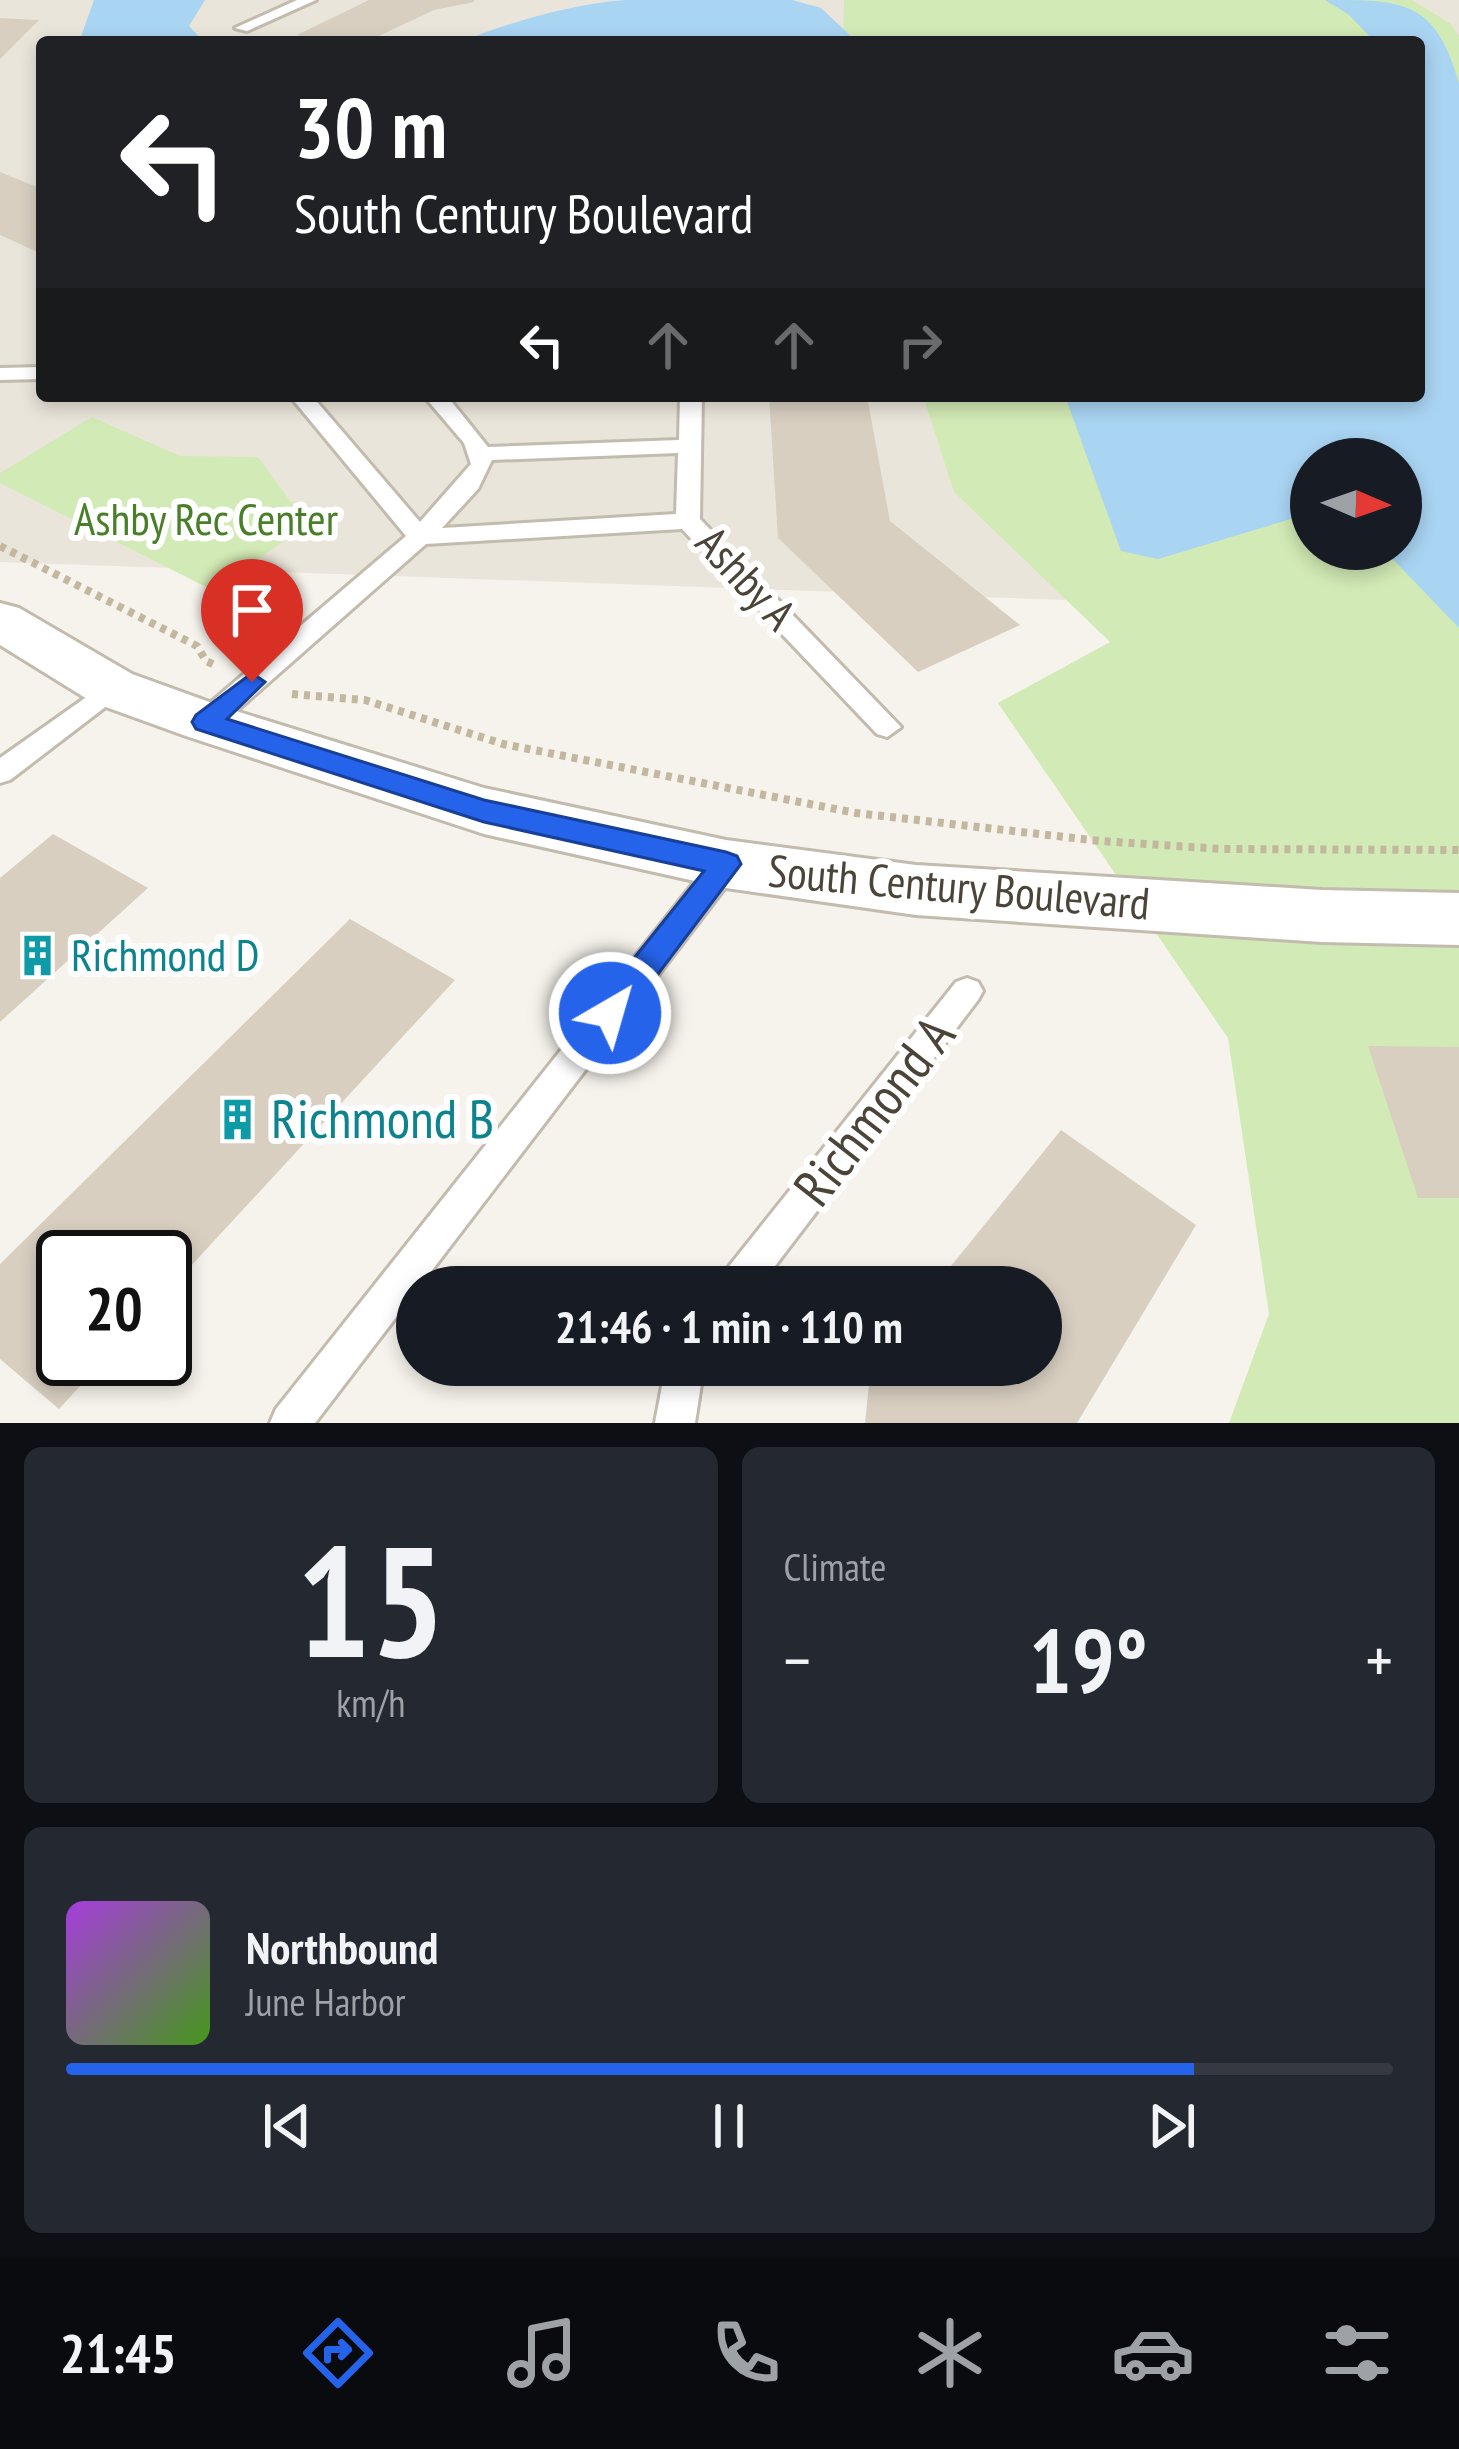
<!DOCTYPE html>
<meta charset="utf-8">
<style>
:root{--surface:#171b24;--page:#242831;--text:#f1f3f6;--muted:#9ea1a6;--line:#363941;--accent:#2563eb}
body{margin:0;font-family:"PT Sans Narrow",sans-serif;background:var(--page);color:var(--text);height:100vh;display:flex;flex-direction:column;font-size:45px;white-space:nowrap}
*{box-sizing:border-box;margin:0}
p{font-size:39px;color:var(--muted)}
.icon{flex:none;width:66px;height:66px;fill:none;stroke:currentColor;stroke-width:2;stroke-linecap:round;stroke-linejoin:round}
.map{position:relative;height:1423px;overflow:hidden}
.sheet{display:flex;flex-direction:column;gap:24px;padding:24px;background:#0d0f14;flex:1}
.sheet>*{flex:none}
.banner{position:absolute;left:36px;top:36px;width:1389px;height:366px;border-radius:12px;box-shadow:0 6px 18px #0003;background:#202124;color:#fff;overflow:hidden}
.needle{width:78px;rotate:92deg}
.buttons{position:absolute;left:1290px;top:438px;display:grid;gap:24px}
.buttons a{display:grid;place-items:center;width:132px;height:132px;border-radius:50%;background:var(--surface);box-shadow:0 6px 18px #0003;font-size:60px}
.speed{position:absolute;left:36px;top:1230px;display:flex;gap:24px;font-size:60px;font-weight:700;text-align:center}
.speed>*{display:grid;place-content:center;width:156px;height:156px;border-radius:50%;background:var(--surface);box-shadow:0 6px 18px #0003;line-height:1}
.speed .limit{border:6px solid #111;border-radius:18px;background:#fff;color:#111}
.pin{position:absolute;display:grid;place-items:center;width:102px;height:102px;color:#fff;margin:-123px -51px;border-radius:50% 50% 50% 0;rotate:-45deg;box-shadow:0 0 12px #0007}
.pin .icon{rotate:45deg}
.me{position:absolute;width:132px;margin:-66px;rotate:38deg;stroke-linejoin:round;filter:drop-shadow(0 0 9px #0008)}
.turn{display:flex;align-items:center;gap:42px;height:252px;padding:0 60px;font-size:54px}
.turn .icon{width:156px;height:156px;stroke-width:2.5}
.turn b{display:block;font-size:84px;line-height:102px}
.lanes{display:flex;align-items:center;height:114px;padding:0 60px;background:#0003;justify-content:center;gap:60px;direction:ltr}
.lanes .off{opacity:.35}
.big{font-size:90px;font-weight:700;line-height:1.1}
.sheet .tile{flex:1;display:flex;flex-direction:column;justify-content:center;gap:18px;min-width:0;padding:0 42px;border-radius:18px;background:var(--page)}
.sheet .dial{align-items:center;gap:0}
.dial b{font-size:156px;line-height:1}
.song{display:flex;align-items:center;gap:36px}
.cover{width:144px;height:144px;border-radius:18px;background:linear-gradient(135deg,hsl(280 70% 55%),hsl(100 70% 35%))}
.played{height:12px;border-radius:6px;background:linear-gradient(90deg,var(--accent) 85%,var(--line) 85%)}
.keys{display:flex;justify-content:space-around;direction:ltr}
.heat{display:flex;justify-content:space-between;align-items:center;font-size:66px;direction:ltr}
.sheet .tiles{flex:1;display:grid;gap:24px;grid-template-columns:1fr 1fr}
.tile:last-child{grid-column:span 2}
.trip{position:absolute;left:396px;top:1266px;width:666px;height:120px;border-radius:60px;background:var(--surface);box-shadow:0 6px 18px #0003;font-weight:700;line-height:120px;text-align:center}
.dock{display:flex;height:192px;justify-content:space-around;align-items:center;background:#090b0e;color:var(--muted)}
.dock .icon{width:84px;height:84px}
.dock .active{color:var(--accent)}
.dock b{font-size:54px;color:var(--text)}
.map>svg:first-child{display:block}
</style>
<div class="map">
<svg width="1459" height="1423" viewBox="0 0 1459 1423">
<rect width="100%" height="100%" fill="#f6f3ec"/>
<path fill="#eae5da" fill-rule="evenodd" d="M0,0H1459V614L0,562ZM42,42H1419V396H42ZM1311,459H1401V549H1311Z"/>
<g fill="#d2eab5" fill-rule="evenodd">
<path d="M844,0H1412L1451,24L1459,36V1423H1229L1269,1314L1228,1038L998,703L1110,642L954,492L923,396H1419V42H843ZM1311,459H1401V549H1311Z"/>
<path d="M92,417L180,456L258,457L307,524L214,591L0,483V473Z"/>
</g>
<g fill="#a9d4f2">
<path d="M94,0H205L189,26L204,42H79Z"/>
<path d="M627,0H792L821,8L857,42H460C513,21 571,4 627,0Z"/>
<path d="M1325,0C1404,0 1435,0 1459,83V628L1383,549H1401V459H1311V513L1158,559L1121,551L1065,396H1419V42H1375L1348,14Z"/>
</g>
<g fill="#d8cfc1">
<path d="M369,0H474V2L434,10L366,42H323L297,35Z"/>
<path d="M0,18L39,20L0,59Z"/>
<path d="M0,172L42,189V254L0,235Z"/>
<path d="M769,396H867L890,521L1020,625L918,672L778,538Z"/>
<path d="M53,834L148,888L0,1022V878Z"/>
<path d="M350,919L455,980L165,1294V1257H63V1359H105L59,1409L0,1359V1264Z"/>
<path d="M1368,1046L1459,1047V1198H1418Z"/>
<path d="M1061,1130L1196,1225L1077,1423H865L871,1365H1041V1287H934Z"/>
</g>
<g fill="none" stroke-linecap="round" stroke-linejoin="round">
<defs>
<g id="service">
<path d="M297,0H316L247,31L235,28Z"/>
<path d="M42,367V379L0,380V368Z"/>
<path d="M290,396H312L420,522L471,464L464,443L424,396H447L488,447L679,440L680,396H702L700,519L901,727L887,737L877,734L682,529L426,544L216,729H196L192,722L196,715L406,536ZM678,453L676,514L442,528L478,489L492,460Z"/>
<path d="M112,679L121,681L125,688L121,695L10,780L0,783V758Z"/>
<path d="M726,852L737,856L741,864L737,872L315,1423H270L276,1409L715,856Z"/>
<path d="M967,978L978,982L983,991L978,1000L759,1287H717L723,1274L956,982Z"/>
<path d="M666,1365H704L695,1423H655Z"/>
</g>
<path id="minor" d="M0,603L19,608L132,674L226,708L484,788L726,840L916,865L1322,890L1459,893V945L1322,942L916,915L726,888L484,834L186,736L92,702L0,645Z"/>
</defs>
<use href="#service" stroke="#c2bbae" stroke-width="6"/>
<use href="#minor" stroke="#c2bbae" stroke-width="6"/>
<g stroke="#c4b79f" stroke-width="8" stroke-dasharray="6 6" stroke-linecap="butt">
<path d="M0,546L197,646L206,661L217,666"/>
<path d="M292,694L365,700L503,744L856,813L1100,841L1222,849L1459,850"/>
</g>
<use href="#service" fill="#fff" fill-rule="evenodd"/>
<use href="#minor" fill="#fff" fill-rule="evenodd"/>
</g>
<path fill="#2563eb" stroke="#184099" stroke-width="3" d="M252,673L265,682L227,719L484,800L726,852L737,856L741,864L621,1023L610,1027L598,1023L594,1013L598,1003L704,871L484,822L196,729L192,722L196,715Z"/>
<defs>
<symbol id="building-bare" viewBox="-9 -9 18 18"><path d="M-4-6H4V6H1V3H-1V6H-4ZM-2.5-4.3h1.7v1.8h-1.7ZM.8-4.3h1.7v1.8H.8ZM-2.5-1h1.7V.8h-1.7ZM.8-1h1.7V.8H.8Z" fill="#0f9aa8" stroke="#fff" stroke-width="2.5" paint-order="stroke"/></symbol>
</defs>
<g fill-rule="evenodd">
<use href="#building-bare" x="8" y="926" width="59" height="59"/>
<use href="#building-bare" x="208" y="1090" width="59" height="59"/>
</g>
<g text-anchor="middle" stroke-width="12" stroke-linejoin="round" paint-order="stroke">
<g font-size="45" fill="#4a7f2a" stroke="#fff">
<text x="206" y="535">Ashby Rec Center</text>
</g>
<g font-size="45" fill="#4b4439" stroke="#fff">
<text transform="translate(746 578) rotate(47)" y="16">Ashby A</text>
<text transform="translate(959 887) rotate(5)" y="16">South Century Boulevard</text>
</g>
<g font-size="45" fill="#0d838f" stroke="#fff" text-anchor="start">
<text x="71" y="971">Richmond D</text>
</g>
<g font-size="54" fill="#4b4439" stroke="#fff">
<text transform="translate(874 1111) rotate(-52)" y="19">Richmond A</text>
</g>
<g font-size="54" fill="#0d838f" stroke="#fff" text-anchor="start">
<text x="271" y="1138">Richmond B</text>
</g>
</g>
</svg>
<div class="buttons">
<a><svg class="needle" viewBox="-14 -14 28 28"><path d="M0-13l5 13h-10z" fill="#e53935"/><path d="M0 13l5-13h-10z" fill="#9ea1a6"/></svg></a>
</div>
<div class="speed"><div class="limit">20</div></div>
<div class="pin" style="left:252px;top:682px;background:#d93025"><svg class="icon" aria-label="arrive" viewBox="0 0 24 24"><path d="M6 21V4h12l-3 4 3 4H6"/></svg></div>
<svg class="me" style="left:610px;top:1013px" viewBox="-20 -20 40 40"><circle r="17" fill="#2563eb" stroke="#fff" stroke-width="3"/><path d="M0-11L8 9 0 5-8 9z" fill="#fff"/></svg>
<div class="trip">21:46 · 1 min · 110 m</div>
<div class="banner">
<div class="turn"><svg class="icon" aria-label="left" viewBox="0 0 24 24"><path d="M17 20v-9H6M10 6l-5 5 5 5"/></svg><div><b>30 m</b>South Century Boulevard</div></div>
<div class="lanes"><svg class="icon" aria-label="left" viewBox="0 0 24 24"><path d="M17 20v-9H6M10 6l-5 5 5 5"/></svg><svg class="icon off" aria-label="ahead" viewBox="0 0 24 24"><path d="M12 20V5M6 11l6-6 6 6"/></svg><svg class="icon off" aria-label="ahead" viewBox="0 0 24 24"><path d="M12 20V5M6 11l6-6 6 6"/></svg><svg class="icon off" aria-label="right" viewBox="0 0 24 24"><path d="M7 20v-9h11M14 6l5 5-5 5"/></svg></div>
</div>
</div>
<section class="sheet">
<div class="tiles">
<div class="tile dial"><b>15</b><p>km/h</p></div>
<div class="tile"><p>Climate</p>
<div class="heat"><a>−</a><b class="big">19°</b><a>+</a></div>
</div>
<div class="tile">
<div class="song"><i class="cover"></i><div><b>Northbound</b><p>June Harbor</p></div></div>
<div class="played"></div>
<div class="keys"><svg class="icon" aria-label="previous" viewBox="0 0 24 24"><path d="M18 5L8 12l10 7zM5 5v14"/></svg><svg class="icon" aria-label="pause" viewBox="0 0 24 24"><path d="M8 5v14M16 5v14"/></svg><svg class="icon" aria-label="next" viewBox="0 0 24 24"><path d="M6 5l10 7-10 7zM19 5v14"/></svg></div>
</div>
</div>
</section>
<nav class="dock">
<b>21:45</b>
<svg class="icon active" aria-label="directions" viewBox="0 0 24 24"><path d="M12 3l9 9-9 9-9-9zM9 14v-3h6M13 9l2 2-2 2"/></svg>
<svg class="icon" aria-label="music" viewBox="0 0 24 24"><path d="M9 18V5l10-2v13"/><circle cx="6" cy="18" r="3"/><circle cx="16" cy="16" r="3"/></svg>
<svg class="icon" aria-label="phone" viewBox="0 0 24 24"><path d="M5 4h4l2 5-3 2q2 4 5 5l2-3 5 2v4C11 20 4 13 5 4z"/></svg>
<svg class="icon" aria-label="climate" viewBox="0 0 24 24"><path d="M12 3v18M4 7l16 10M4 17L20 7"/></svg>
<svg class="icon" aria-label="car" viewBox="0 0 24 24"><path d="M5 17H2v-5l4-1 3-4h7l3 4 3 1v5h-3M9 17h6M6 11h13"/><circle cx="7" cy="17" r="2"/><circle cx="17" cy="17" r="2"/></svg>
<svg class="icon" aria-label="filters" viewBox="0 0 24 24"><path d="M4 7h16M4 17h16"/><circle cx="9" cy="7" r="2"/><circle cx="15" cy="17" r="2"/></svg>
</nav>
